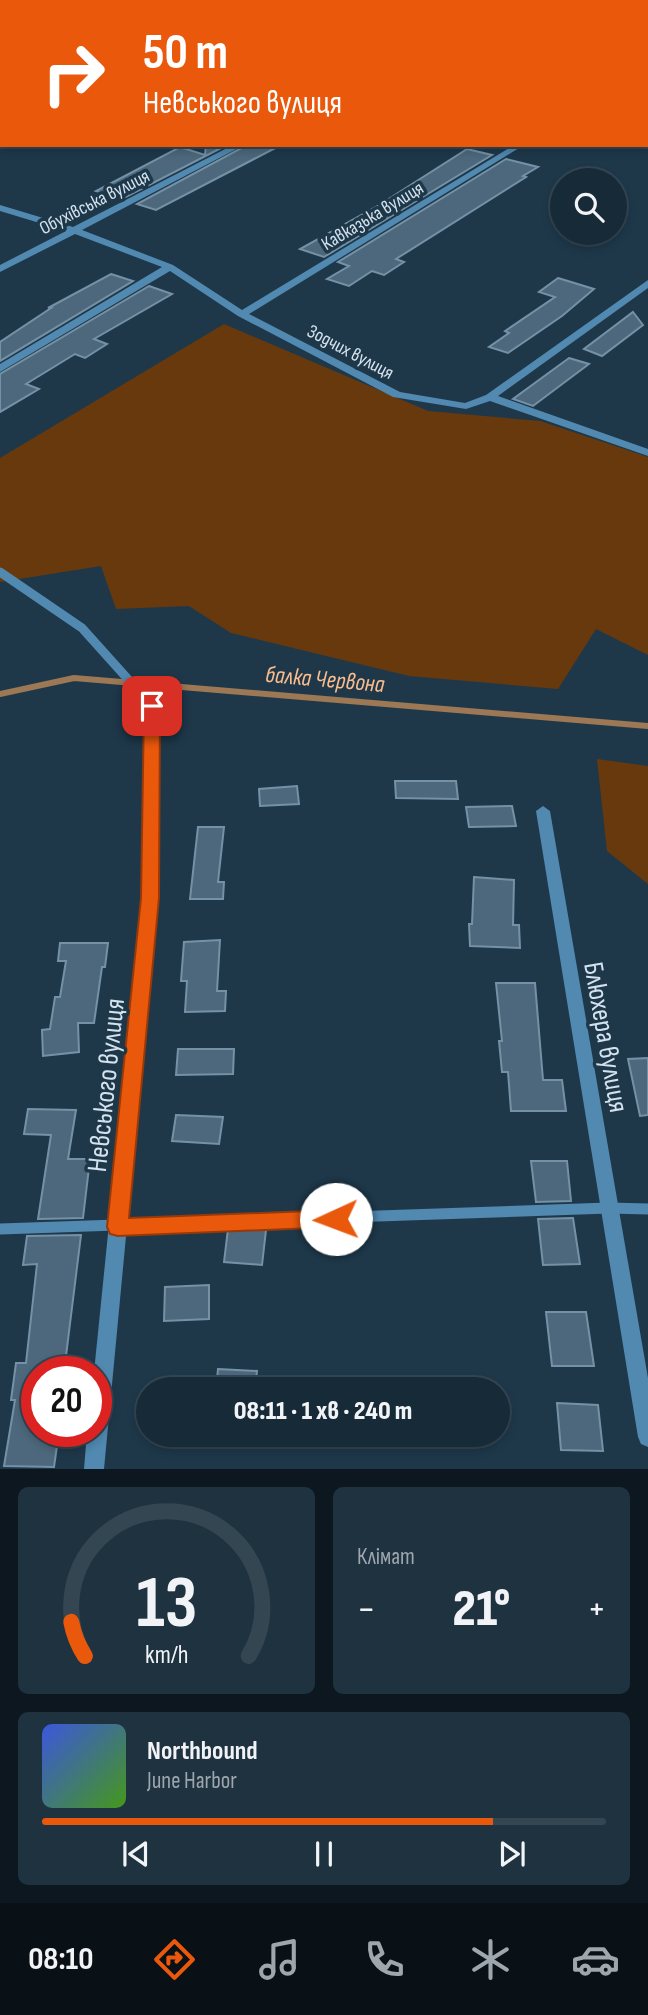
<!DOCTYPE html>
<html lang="uk">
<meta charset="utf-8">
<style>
:root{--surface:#162a38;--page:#1f3240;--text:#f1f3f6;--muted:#9ea7ae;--line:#354653;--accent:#ea580c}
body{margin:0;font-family:"Sofia Sans Condensed",sans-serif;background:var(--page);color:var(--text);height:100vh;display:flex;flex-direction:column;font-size:26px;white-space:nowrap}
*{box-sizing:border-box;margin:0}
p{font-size:23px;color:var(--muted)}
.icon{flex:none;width:38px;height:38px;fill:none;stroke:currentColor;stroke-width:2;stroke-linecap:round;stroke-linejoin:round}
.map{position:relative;height:1469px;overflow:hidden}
.panel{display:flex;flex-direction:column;gap:18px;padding:18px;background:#0c171f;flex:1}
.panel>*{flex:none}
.banner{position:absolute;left:0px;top:0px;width:649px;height:147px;box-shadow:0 4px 10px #0003,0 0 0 2px var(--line);background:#ea580c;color:#fff;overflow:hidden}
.buttons{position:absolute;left:550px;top:168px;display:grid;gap:14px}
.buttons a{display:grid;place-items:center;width:77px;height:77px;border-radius:50%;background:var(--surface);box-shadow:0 4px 10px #0003,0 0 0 2px var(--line);font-size:35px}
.speed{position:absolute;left:21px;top:1356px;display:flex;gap:14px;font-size:35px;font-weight:700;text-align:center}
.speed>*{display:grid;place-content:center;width:91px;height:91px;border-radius:50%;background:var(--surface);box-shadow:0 4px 10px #0003,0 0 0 2px var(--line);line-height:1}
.speed .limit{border:10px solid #d22;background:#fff;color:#111}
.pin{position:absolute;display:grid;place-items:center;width:60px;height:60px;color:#fff;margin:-30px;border-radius:14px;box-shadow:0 4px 10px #0006}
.me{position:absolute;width:77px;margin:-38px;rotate:268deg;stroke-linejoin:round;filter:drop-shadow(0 0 5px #0008)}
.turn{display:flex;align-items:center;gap:24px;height:147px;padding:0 28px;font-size:32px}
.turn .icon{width:91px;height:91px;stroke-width:2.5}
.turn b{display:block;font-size:49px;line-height:60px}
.big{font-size:52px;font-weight:800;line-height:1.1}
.panel .widget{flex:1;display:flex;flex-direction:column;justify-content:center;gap:10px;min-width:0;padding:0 24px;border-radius:10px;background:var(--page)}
.panel .dial{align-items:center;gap:0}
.dial svg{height:182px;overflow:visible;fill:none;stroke:var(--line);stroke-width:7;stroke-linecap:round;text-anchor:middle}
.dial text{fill:var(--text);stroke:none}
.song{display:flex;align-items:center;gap:21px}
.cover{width:84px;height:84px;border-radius:10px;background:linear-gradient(135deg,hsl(230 70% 55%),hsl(100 70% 35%))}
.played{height:7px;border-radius:4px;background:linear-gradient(90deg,var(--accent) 80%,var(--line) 80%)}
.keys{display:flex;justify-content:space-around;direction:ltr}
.heat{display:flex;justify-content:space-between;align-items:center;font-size:38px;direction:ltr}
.panel .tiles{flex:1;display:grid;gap:18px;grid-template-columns:1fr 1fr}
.widget:last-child{grid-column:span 2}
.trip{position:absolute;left:136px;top:1377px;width:374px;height:70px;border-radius:35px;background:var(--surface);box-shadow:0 4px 10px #0003,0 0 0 2px var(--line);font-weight:800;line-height:70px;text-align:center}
.dock{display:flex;height:112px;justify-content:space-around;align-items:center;background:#091116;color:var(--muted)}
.dock .icon{width:49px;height:49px}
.dock .on{color:var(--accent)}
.dock b{font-size:32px;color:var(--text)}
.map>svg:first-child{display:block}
</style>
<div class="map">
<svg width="648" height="1469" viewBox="0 0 648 1469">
<rect width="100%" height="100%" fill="#1e384a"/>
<g fill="#68390d">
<path d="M224,324L428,411L540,421L648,457V655L596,629L558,689L409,676L231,633L189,606L116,609L101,566L0,582V458Z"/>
<path d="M597,759L648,766V884L607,851Z"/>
</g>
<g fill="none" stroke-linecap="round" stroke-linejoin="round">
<path stroke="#9c7855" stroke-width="6" d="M0,694L74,678L648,726"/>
</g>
<g fill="#4d687c" stroke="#7491a6" stroke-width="2">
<path d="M206,145H227L122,199L96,191L180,147L205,155Z"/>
<path d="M247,145H281L156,210L137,204Z"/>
<path d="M467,149L492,155L324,257L300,249L376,207Z"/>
<path d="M506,159L538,167L523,176L526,177L396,259L404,262L384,275L372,271L349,286L327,279L349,266L338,262Z"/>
<path d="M111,274L133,281L0,361V342L51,308H48Z"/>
<path d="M558,278L594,289L562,316L508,353L489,347L509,333L505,331L555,297L539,292Z"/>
<path d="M149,286L172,294L94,339L107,344L85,358L75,354L26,384L39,389L0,412V374Z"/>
<path d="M633,312L643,325L602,356L584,349Z"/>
<path d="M569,358L589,364L533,406L513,399Z"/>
<path d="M395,781H456L458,799L396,798Z"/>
<path d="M297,786L299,804L260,806L259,789Z"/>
<path d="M512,806L516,826L469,827L466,807Z"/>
<path d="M198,827H224L218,882H224L223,899H190Z"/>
<path d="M474,877L514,880L513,925H519L520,948L470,946L469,924H472Z"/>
<path d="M220,940L217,991H226L225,1011L185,1012L187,981H181L184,942Z"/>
<path d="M60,943H108L105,967H102L94,1023H78L79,1052L43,1056L42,1030L50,1029L55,997H60L66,961H58Z"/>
<path d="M496,983H535L543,1080H562L566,1111H511L508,1072H502L499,1041H502Z"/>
<path d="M178,1049H234L233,1074L176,1075Z"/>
<path d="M648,1058V1115L640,1116L628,1059Z"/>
<path d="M28,1109L76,1110L68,1159H90L83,1218L38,1219L51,1135L24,1134Z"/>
<path d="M176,1115L223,1117L219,1144L172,1141Z"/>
<path d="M531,1161H567L571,1201L536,1202Z"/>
<path d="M573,1218L580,1264L543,1265L538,1219Z"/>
<path d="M228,1229L266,1230L262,1265L224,1262Z"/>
<path d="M81,1235L64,1372H37V1432H59L54,1467L4,1466L15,1400H11L16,1363H26L37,1264L23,1265L27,1236Z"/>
<path d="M209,1285V1319L164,1321L165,1287Z"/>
<path d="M546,1312H586L594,1366H552Z"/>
<path d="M218,1369L257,1371L255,1390H216Z"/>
<path d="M557,1403L598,1405L603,1451L561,1450Z"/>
</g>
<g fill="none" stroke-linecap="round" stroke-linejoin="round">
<g stroke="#5189b1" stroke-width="5">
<path d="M606,0L618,2"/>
<path d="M470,2L472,0"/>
</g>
<path stroke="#5189b1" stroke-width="9" d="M0,572L82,628L152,706"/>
<path stroke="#5189b1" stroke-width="11" d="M0,1229L609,1208L648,1209"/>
<g fill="#5189b1" fill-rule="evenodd">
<path d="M49,0L65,2H51Z"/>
<path d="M271,0H281L270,2Z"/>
<path d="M369,0L383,2H371Z"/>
<rect x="0" y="67" width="2" height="4"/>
<path d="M0,119H2L0,125Z"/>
<path d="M233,145H244L82,230L173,265L242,310L514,145H524L249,314L400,392L465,403L486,395L648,280V288L498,396L648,449V456L490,401L466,409L393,397L238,316L170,271L0,372V364L162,267L75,234L0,272V265L66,231L0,211V205L73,227Z"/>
<path d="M152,702L159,706L158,898L104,1469H84L87,1432H96V1372H94L142,898L145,706Z"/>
<path d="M543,806L550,811L648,1378V1447L641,1444L638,1437L536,811Z"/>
</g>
</g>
<path fill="#ea580c" stroke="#983908" stroke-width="2" d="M152,701L160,706L159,898L129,1218L336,1210L344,1212L347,1219L344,1225L336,1227L118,1236L110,1234L107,1227L141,898L144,706Z"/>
<g text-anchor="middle" stroke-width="7" stroke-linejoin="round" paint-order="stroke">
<g font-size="19" fill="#d3e2ee" stroke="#1e384a">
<text transform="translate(94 201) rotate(-27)" y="7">Обухівська вулиця</text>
<text transform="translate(372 215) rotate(-31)" y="7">Кавказька вулиця</text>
<text transform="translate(351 351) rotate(28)" y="7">Зодчих вулиця</text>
</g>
<g font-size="24" font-style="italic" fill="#fbbc8e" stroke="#1e384a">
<text transform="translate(325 679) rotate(5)" y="8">балка Червона</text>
</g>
<g font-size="28" fill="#d3e2ee" stroke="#1e384a">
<text transform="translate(607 1037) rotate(80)" y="10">Блюхера вулиця</text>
<text transform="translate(105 1085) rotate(-84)" y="10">Невського вулиця</text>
</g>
</g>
</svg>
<div class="buttons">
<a><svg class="icon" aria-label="search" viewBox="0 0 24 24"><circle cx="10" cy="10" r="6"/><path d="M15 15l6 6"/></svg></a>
</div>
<div class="speed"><div class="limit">20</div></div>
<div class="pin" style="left:152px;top:706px;background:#d93025"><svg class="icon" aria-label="arrive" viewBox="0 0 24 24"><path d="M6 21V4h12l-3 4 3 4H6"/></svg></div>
<svg class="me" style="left:336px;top:1219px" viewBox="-20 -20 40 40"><circle r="19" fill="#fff"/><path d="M0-13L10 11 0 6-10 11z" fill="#ea580c"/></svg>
<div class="trip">08:11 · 1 хв · 240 m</div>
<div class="banner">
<div class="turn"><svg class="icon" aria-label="right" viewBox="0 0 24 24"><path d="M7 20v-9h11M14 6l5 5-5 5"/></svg><div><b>50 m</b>Невського вулиця</div></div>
</div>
</div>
<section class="panel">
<div class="tiles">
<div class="widget dial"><svg viewBox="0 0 100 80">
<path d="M14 69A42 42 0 1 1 86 69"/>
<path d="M14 69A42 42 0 0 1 8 54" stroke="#ea580c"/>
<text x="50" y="56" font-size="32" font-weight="700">13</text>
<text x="50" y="72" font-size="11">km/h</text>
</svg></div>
<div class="widget"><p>Клімат</p>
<div class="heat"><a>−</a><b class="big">21°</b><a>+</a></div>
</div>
<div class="widget">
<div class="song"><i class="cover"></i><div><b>Northbound</b><p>June Harbor</p></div></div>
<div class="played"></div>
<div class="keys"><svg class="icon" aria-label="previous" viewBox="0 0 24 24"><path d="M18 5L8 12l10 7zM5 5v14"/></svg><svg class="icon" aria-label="pause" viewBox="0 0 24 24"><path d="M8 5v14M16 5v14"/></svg><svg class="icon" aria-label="next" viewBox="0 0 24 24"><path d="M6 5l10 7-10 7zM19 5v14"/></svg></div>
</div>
</div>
</section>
<nav class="dock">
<b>08:10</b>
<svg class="icon on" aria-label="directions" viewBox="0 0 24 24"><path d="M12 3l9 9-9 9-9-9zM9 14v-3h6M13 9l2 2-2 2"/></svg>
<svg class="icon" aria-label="music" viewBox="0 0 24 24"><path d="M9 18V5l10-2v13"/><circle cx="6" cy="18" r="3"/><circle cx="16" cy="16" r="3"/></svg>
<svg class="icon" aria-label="phone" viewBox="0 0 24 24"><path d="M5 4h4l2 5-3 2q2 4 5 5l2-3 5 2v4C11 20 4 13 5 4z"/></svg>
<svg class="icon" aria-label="climate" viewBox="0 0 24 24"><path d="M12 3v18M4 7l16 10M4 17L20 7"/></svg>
<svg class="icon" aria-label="car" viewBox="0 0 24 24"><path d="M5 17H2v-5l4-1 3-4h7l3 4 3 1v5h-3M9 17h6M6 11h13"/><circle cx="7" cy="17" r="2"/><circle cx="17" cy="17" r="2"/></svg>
</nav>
